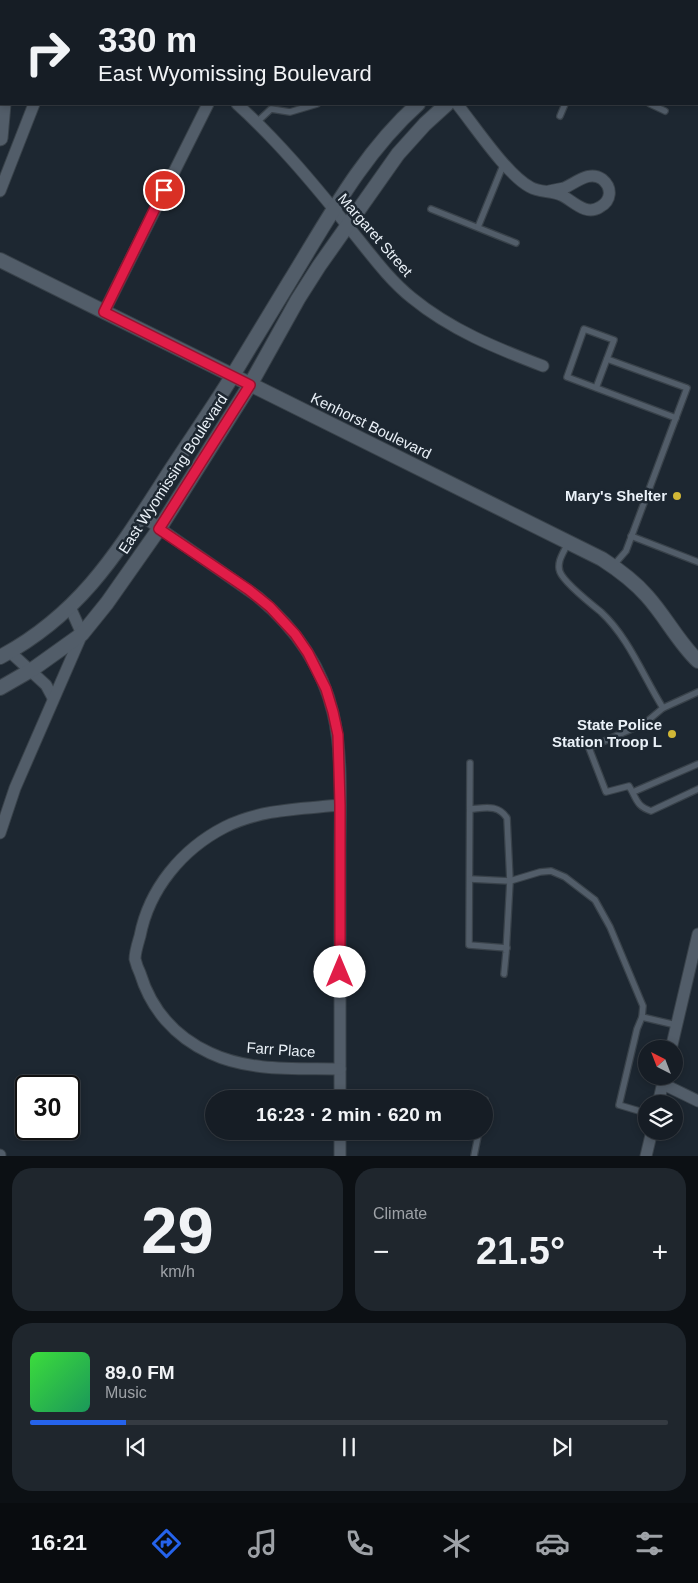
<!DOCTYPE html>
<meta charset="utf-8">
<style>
:root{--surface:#161d25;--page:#1f262d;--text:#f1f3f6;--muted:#9ea2a7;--line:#353b42;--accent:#2563eb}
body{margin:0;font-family:Helvetica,sans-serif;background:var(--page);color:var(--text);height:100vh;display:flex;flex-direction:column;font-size:19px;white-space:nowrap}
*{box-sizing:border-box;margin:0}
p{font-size:16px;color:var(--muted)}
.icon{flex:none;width:28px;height:28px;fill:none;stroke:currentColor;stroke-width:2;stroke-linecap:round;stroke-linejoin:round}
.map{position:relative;height:1156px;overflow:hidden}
.sheet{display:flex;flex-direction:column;gap:12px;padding:12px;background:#0c1014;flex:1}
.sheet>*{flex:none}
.top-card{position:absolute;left:0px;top:0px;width:699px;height:105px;box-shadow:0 2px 8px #0003,0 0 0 1px var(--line);background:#161d25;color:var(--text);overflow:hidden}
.needle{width:32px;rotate:318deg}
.controls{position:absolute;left:638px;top:1040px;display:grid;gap:10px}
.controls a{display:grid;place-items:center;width:45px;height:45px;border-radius:50%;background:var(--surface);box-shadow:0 2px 8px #0003,0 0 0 1px var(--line);font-size:25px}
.speed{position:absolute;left:15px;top:1075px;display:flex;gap:10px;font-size:25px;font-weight:700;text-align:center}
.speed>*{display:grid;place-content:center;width:65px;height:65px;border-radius:50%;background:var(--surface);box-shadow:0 2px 8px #0003,0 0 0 1px var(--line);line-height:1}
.speed .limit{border:2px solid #111;border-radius:8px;background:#fff;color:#111}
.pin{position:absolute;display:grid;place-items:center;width:42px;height:42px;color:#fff;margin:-21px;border:2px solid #fff;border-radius:50%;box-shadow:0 1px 5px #0007}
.me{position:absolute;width:55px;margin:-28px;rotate:0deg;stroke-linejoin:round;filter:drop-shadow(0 0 4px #0008)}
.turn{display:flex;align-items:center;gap:18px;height:105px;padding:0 15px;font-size:22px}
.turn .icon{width:65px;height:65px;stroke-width:2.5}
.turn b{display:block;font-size:35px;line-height:42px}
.big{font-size:38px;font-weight:800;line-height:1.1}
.sheet .tile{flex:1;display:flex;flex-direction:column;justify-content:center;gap:8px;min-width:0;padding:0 18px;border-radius:20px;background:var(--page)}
.sheet .dial{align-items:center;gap:0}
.dial b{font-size:65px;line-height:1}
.song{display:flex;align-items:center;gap:15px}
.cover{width:60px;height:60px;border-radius:8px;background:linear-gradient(135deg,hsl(120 70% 55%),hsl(150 70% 35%))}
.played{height:5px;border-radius:2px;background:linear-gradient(90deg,var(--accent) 15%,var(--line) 15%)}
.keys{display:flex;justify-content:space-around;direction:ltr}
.heat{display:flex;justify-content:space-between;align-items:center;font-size:28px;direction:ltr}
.sheet .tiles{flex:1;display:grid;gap:12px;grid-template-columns:1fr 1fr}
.tile:last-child{grid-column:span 2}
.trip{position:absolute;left:205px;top:1090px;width:288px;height:50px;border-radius:25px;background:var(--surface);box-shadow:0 2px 8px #0003,0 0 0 1px var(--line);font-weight:800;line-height:50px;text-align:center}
.menu{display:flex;height:80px;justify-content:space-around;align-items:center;background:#090c0f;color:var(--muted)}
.menu .icon{width:35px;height:35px}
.menu .on{color:var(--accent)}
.menu b{font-size:22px;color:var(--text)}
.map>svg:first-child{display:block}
</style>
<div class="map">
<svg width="698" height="1156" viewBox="0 0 698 1156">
<rect width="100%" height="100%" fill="#1d2731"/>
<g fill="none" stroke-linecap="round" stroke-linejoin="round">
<defs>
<g id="service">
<path d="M0,31H1"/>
<path d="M650,104L665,111"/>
<path d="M560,116L565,104"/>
<path d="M257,122L271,109L290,112L317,104"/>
<path d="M431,209L516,243"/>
<path d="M478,227L504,163"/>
<path d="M607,359L687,388L626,551L613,566"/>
<path d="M596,388L614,340L584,329L567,377L676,418"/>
<path d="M631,536L698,562"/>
<path d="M568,543C564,552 556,562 560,572C564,582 591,604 601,612C629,638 643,676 663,708"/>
<path d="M698,692L663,708L645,723L589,748L606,792L629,786C637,799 636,806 651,811L698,789"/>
<path d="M470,763L469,945L507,948"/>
<path d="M633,792L698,764"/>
<path d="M470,879L510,881L507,818C498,804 485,808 470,809"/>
<path d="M504,974L506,953L510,881L540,872L551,871L565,877L595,900L610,927L643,1006L642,1017L637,1029L619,1105L646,1113"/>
<path d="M642,1017L676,1025"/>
<path d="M484,1107L485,1100"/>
<path d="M474,1156L479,1131"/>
</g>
<g id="minor">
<path d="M70,1V0"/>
<path d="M237,104C277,140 312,182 346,224C368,250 386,277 412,298C451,330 496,348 543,366"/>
<path d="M457,104C474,125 507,175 530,187C540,193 552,190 563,196C574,202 586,216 600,207C611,201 613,188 602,179C589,170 576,183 564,188C559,189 554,190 549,191"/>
<path d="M0,191L34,104"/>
<path d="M104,312L208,104"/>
<path d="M142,516L258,597C294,627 322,666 333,713C343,754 340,809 340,852C340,934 340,1017 340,1099"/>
<path d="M10,652L46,685L53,698"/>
<path d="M340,805C301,809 261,809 225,827C182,849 149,889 140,936C138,943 135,952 135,959C136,963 138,969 140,973C151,1009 175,1037 210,1053C250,1072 297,1068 340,1069"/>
<path d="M0,833L15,788L82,634L70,607"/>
<path d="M671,1049L698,934"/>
<path d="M663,1084L698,1101"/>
<path d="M658,1104L664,1078"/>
<path d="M340,1131V1156"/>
<path d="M0,1155V1156"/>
<path d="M646,1156L652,1131"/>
</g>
<g id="tertiary">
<path d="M560,1L561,0"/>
<path d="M591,1L592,0"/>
<path d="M0,260L602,559C619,570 634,581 647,596C666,617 678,642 698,661"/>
<path d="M0,657C79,615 116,555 163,482C186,446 211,411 233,375C252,344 271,312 290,281C328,219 363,153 418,104"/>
<path d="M0,688L33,669L82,634L107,603L159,529L250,385L298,299L319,266L398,154L425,124L447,104"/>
</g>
<g id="secondary">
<path d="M5,0V1"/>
<path d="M0,138L3,104"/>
</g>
</defs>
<use href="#service" stroke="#39424a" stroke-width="8"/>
<use href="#minor" stroke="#39424a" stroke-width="13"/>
<use href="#tertiary" stroke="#39424a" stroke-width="16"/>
<use href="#secondary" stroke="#39424a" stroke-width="17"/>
<use href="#service" stroke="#525d69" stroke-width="5.5"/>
<use href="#minor" stroke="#525d69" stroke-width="11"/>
<use href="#tertiary" stroke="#525d69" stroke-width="14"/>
<use href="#secondary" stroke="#525d69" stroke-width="15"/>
</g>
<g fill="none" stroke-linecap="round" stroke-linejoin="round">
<defs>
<path id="route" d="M164,190L104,312L250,385L159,529L249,590L270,607L295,634L308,653L326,689L333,712L338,735L340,805V972"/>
</defs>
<use href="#route" stroke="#92132f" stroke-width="12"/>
<use href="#route" stroke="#e11d48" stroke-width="9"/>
</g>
<g fill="#d1b736" stroke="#1d2731" stroke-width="2">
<circle cx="677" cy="496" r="5"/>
<circle cx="672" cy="734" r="5"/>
</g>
<g text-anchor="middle" stroke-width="5" stroke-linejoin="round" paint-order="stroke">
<g font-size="15" fill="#eaf1f8" stroke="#1d2731">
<text transform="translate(375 235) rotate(49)" y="5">Margaret Street</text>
<text transform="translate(371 426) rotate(26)" y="5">Kenhorst Boulevard</text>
<text transform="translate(173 474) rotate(-57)" y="5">East Wyomissing Boulevard</text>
<text transform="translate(281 1050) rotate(4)" y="5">Farr Place</text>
</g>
<g font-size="15" font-weight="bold" fill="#eaf1f8" stroke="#1d2731" text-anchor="end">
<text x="667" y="501">Mary's Shelter</text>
<text x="662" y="730">State Police<tspan x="662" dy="17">Station Troop L</tspan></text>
</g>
</g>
</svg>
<div class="controls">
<a><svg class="needle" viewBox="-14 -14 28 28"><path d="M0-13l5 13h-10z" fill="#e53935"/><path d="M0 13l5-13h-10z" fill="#9ea2a7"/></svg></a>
<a><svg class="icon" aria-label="layers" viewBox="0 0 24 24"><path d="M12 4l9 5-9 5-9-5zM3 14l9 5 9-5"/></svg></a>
</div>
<div class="speed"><div class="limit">30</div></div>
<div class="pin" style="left:164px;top:190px;background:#d93025"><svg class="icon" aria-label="arrive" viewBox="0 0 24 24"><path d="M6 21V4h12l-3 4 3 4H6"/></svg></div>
<svg class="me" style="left:340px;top:972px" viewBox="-20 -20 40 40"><circle r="19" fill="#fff"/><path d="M0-13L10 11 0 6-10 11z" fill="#e11d48"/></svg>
<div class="trip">16:23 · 2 min · 620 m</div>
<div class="top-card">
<div class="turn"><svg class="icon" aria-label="right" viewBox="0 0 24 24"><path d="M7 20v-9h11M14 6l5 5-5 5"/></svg><div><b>330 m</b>East Wyomissing Boulevard</div></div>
</div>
</div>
<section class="sheet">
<div class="tiles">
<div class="tile dial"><b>29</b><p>km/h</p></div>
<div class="tile"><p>Climate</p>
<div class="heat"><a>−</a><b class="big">21.5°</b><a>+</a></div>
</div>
<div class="tile">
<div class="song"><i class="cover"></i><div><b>89.0 FM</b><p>Music</p></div></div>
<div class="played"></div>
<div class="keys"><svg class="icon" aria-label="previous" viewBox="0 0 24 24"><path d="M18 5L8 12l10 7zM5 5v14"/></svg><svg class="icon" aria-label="pause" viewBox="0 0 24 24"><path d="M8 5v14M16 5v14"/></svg><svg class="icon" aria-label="next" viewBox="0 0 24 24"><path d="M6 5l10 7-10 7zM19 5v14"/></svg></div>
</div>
</div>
</section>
<nav class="menu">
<b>16:21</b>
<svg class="icon on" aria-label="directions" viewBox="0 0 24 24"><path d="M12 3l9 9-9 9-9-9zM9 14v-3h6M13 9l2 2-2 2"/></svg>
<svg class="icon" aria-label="music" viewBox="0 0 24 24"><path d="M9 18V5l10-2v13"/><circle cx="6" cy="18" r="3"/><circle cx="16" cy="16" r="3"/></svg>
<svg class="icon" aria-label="phone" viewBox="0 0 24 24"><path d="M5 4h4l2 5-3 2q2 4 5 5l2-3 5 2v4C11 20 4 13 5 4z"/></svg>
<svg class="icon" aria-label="climate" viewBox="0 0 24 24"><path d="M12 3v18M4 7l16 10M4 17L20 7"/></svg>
<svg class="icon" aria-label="car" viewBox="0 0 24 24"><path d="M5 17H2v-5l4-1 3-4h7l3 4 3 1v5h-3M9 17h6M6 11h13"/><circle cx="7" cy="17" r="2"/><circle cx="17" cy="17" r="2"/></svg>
<svg class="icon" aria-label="filters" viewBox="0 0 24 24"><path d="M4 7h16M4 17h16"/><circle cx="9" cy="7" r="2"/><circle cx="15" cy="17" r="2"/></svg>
</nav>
